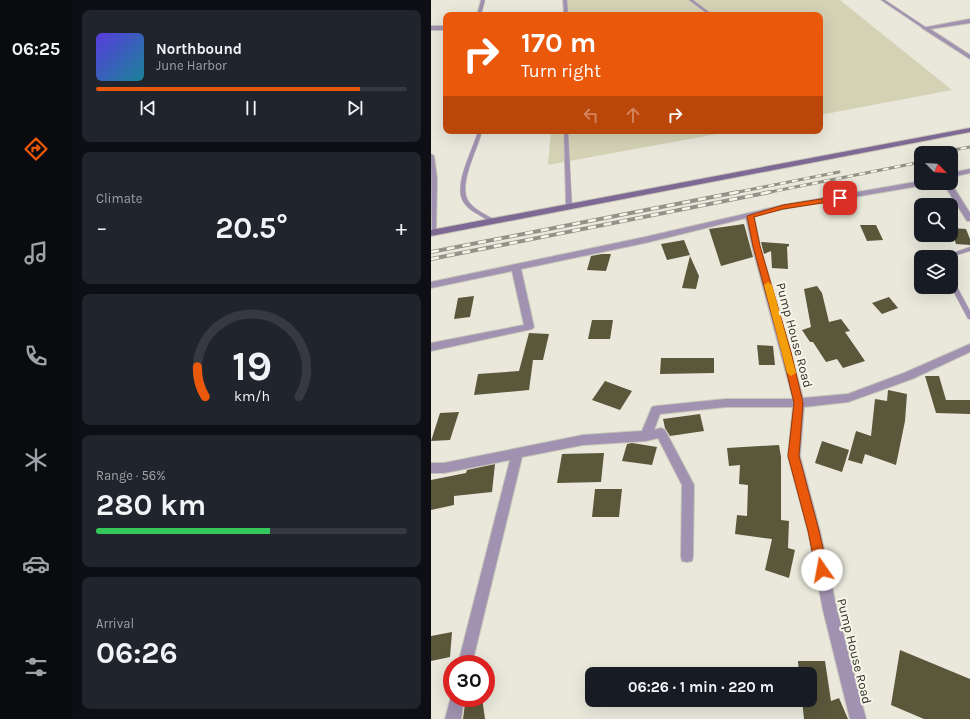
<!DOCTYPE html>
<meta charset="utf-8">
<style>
:root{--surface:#171b24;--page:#20242c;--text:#f1f3f6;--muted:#9ea1a6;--line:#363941;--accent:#ea580c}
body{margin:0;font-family:Karla,sans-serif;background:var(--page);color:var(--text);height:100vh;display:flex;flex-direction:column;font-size:15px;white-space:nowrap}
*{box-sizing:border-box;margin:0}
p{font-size:13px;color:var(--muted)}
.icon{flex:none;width:22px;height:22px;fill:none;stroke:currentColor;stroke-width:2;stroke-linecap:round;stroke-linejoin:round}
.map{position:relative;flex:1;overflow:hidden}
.sheet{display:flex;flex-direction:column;gap:10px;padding:10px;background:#0d0f14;width:359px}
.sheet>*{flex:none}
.guide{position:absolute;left:12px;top:12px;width:380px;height:122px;border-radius:8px;box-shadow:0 4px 16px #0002;background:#ea580c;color:#fff;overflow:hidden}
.needle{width:26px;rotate:114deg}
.fabs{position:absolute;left:483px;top:146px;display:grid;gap:8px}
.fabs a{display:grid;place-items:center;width:44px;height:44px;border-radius:8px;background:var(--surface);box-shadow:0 4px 16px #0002;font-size:20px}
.speed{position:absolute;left:12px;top:655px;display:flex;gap:8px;font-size:20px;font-weight:700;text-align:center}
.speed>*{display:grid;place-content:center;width:52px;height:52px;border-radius:50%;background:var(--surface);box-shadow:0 4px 16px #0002;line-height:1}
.speed .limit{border:6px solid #d22;background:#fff;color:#111}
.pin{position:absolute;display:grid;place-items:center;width:34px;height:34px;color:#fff;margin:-17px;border-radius:8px;box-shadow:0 2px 6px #0006}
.me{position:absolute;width:44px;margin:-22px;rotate:348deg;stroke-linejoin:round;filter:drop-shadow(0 0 3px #0008)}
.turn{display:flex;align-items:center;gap:14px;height:84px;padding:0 12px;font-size:18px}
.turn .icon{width:52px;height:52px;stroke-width:2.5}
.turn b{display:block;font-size:28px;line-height:34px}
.lanes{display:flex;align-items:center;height:38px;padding:0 12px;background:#0003;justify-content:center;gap:20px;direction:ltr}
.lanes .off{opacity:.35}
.big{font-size:30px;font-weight:700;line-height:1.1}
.sheet .tile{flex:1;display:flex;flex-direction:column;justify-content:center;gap:6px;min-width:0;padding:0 14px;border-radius:8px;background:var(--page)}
.sheet .dial{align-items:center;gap:0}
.dial svg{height:104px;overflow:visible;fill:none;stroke:var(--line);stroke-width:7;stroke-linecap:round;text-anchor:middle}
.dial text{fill:var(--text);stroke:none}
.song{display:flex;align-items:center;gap:12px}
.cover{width:48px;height:48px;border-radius:6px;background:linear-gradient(135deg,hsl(250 70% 55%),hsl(190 70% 35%))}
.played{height:4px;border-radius:2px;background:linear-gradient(90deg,var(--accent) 85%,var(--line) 85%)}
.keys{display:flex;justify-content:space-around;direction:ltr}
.heat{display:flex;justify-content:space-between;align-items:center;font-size:22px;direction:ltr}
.charge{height:6px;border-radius:3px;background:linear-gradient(90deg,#34c759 56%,var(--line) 0)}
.trip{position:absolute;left:154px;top:667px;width:232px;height:40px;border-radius:8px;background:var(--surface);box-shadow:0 4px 16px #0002;font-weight:700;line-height:40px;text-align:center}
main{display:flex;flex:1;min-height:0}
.dock{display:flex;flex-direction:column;width:72px;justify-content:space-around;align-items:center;background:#090b0e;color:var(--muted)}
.dock .icon{width:28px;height:28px}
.dock .active{color:var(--accent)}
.dock b{font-size:18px;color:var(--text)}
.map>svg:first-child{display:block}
</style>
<main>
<nav class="dock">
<b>06:25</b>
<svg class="icon active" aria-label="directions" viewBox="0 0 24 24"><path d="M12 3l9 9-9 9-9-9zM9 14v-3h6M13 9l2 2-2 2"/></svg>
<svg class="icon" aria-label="music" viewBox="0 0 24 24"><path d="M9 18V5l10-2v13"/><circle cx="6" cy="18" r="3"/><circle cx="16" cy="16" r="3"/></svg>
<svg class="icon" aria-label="phone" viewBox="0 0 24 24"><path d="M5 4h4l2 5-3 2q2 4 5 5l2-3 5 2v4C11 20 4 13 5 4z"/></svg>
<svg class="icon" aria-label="climate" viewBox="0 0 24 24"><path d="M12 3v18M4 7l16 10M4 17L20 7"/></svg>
<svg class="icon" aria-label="car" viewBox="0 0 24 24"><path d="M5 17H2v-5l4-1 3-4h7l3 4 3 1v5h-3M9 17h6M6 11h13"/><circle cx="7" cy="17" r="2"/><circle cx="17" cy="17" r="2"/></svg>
<svg class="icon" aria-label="filters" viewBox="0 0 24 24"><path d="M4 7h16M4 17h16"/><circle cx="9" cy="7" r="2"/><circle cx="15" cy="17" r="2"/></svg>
</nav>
<section class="sheet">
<div class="tile">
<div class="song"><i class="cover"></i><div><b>Northbound</b><p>June Harbor</p></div></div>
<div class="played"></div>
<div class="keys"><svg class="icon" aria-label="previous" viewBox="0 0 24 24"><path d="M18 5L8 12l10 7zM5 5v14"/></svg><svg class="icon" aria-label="pause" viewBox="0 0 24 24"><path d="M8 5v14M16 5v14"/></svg><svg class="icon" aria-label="next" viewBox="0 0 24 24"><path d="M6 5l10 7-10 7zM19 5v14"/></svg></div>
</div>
<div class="tile"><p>Climate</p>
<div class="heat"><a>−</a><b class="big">20.5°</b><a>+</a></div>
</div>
<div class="tile dial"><svg viewBox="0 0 100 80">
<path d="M14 69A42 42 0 1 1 86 69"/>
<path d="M14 69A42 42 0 0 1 8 46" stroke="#ea580c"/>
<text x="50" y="56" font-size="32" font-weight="700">19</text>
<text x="50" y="72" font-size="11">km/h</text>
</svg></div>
<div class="tile"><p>Range · 56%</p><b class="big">280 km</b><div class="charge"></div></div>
<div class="tile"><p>Arrival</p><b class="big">06:26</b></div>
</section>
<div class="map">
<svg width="539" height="719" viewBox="0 0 539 719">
<rect width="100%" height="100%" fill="#e9e8db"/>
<g fill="#d4d2b5">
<path d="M134,0H409L521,90L389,115V15H133Z"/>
<path d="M120,131H302L117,165Z"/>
</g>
<g fill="#5a573b">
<path d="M313,224L322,257L290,266L278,229Z"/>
<path d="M429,225H445L452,240L436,241Z"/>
<path d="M520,228L535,229L539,239V245L525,244Z"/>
<path d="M253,240L259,255L236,260L230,244Z"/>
<path d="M330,242L358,244V246L356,247L357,269L341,268L340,251L333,254Z"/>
<path d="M171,254H180L175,271L156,270L160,256Z"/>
<path d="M259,256L268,276L265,289L251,288Z"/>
<path d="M386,286L391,293L398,322L410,319L419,331L414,332L434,361L412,368L406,359L395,362L382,342H379L371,330L380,327L373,289Z"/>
<path d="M43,296L39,317L23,319L27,298Z"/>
<path d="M458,297L467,308L451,314L441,303Z"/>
<path d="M161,320H182L179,339H157Z"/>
<path d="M98,333L118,334L112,360H102L98,390L43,395L47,374L88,371Z"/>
<path d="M326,345L342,346L344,365H328Z"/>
<path d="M230,358H283V373L229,374Z"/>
<path d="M494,376H508L515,400H539V414L505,413Z"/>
<path d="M174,381L201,391L189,410L161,400Z"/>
<path d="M457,390L476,394L474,421L465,465L434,454L431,464L417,460L425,431L440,436L444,399L456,401Z"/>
<path d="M28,412L19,440L0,441L9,413Z"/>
<path d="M269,414L273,431L239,436L234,428L232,419Z"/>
<path d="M391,441L418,450L411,472L384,463Z"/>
<path d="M201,443L226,447L221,465L191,461L196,444Z"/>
<path d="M348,445L350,457V520L358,521L357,548L364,550L358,578L334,570L341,539L304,534L306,515L316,516L317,485L308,484L309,465L298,466L296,448Z"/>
<path d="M173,453L170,482L126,483L131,454Z"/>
<path d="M64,464L61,492L23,496V505L0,510V480L35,473L36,470Z"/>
<path d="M164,489H191L188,517H161Z"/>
<path d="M21,632L19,657L0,661V636Z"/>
<path d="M469,650L539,679V719H493L460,705Z"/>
<path d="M367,661H394L400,701L408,698L417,719H373L371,700H379V674H368Z"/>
<path d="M48,698H51L54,719H32L34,704Z"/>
</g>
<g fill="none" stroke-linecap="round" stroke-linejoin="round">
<defs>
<g id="lane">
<path d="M50,0H54L50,15H46Z"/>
<path d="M132,0H136L137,15H133Z"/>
<path d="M258,0H262L282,15H278Z"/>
<path d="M450,0H454L496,28L493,29Z"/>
<path d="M47,131H51C47,149 26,186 38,202C44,210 56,215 64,220V222L62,223C57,221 53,218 48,215C43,212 37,209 33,203C21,186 42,150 47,131Z"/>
<path d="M133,131H137L141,206L138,208L135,206Z"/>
<path d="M539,247V251L520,257H512L513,256Z"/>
<path d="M520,279L523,281L539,311V319H537L520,287Z"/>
</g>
<g id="street">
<path d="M539,19V23L499,29L539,55V59L491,28Z"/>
<rect x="0" y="26" width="15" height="4"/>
<path d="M0,154L3,156L6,179L5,232L1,235Z"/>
<path d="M539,169V173L520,177V173Z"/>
<path d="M490,181V183H498L494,185L352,209L323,216L329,246L372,398L417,394L473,373L539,344V352L481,379L417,402L373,407L369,456L389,531L406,610L435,719H419L392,610L377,531L357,456L362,407H295L229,414L223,430L230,428L234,430L263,485L262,556L261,561L256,562L251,561L250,556L251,485L227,438L215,441L152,445L91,457L41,664H27L79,460L13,473H0V463H13L152,435L211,431L221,407L225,406L295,399H362L321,246L315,218L214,243L90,269L103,327L101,329L0,351V343L93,325L81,271L0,288V282L214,237L352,205Z"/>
<path d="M512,183H520L539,213V221H536Z"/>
<path d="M21,693V698H33L30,719H14Z"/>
</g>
<path id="secondary" d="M539,128V132L0,236V230Z"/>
</defs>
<use href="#lane" stroke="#c5c4b8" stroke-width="1"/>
<use href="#street" stroke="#c5c4b8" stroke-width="2"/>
<use href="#secondary" stroke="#c5c4b8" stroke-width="2"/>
<use href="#lane" fill="#a092b0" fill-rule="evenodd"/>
<use href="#street" fill="#a092b0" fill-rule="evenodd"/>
<use href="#secondary" fill="#7e6994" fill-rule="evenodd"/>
<defs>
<g id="rail-far1">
<path d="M506,153L539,147"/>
<path d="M302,193L408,172"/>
<path d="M334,193L490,162"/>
</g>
<g id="rail">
<path d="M0,252L307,192"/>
<path d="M0,259L339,192"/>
</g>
</defs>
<use href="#rail-far1" stroke="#939288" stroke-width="3"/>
<use href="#rail" stroke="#939288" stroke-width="4"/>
<use href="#rail-far1" stroke="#f6f5e8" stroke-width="2" stroke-dasharray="6" stroke-linecap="butt"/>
<use href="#rail" stroke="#f6f5e8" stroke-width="2.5" stroke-dasharray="8" stroke-linecap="butt"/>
</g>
<path fill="#ea580c" stroke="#983908" d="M409,196L412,198L411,200L352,209L323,217L329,246L360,352L372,403L368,456L388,531L397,570L395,575L391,576L387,575L385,570L377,531L357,456L363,403L351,352L322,246L316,216L352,205Z"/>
<path fill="#f59e0b" d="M337,282L341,285L365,373L360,376L356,373L333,285Z"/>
<g text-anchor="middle" stroke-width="4" stroke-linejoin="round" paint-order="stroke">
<g font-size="13" fill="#33322d" stroke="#f6f5e8">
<text transform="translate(364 335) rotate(75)" y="5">Pump House Road</text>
<text transform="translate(424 651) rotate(76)" y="5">Pump House Road</text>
</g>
</g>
</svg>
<div class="fabs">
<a><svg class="needle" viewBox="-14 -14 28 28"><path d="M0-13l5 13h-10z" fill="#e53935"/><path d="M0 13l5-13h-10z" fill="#9ea1a6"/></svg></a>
<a><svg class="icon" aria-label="search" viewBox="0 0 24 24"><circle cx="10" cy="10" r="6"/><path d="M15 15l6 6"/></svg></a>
<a><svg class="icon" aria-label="layers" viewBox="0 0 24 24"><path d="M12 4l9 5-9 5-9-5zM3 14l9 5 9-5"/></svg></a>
</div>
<div class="speed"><div class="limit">30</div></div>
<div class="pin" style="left:409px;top:198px;background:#d93025"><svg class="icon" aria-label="arrive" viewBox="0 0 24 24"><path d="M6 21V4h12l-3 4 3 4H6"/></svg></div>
<svg class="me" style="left:391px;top:570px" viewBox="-20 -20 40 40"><circle r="19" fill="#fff"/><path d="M0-13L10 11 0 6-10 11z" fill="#ea580c"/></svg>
<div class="trip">06:26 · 1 min · 220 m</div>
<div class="guide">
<div class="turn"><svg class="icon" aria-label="right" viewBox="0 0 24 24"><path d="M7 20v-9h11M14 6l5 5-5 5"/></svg><div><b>170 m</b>Turn right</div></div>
<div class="lanes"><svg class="icon off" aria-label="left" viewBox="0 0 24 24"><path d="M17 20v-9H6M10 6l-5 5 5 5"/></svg><svg class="icon off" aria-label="ahead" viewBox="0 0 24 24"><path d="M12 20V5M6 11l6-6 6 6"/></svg><svg class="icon" aria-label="right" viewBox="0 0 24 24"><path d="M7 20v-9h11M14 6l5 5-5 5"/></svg></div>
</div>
</div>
</main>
